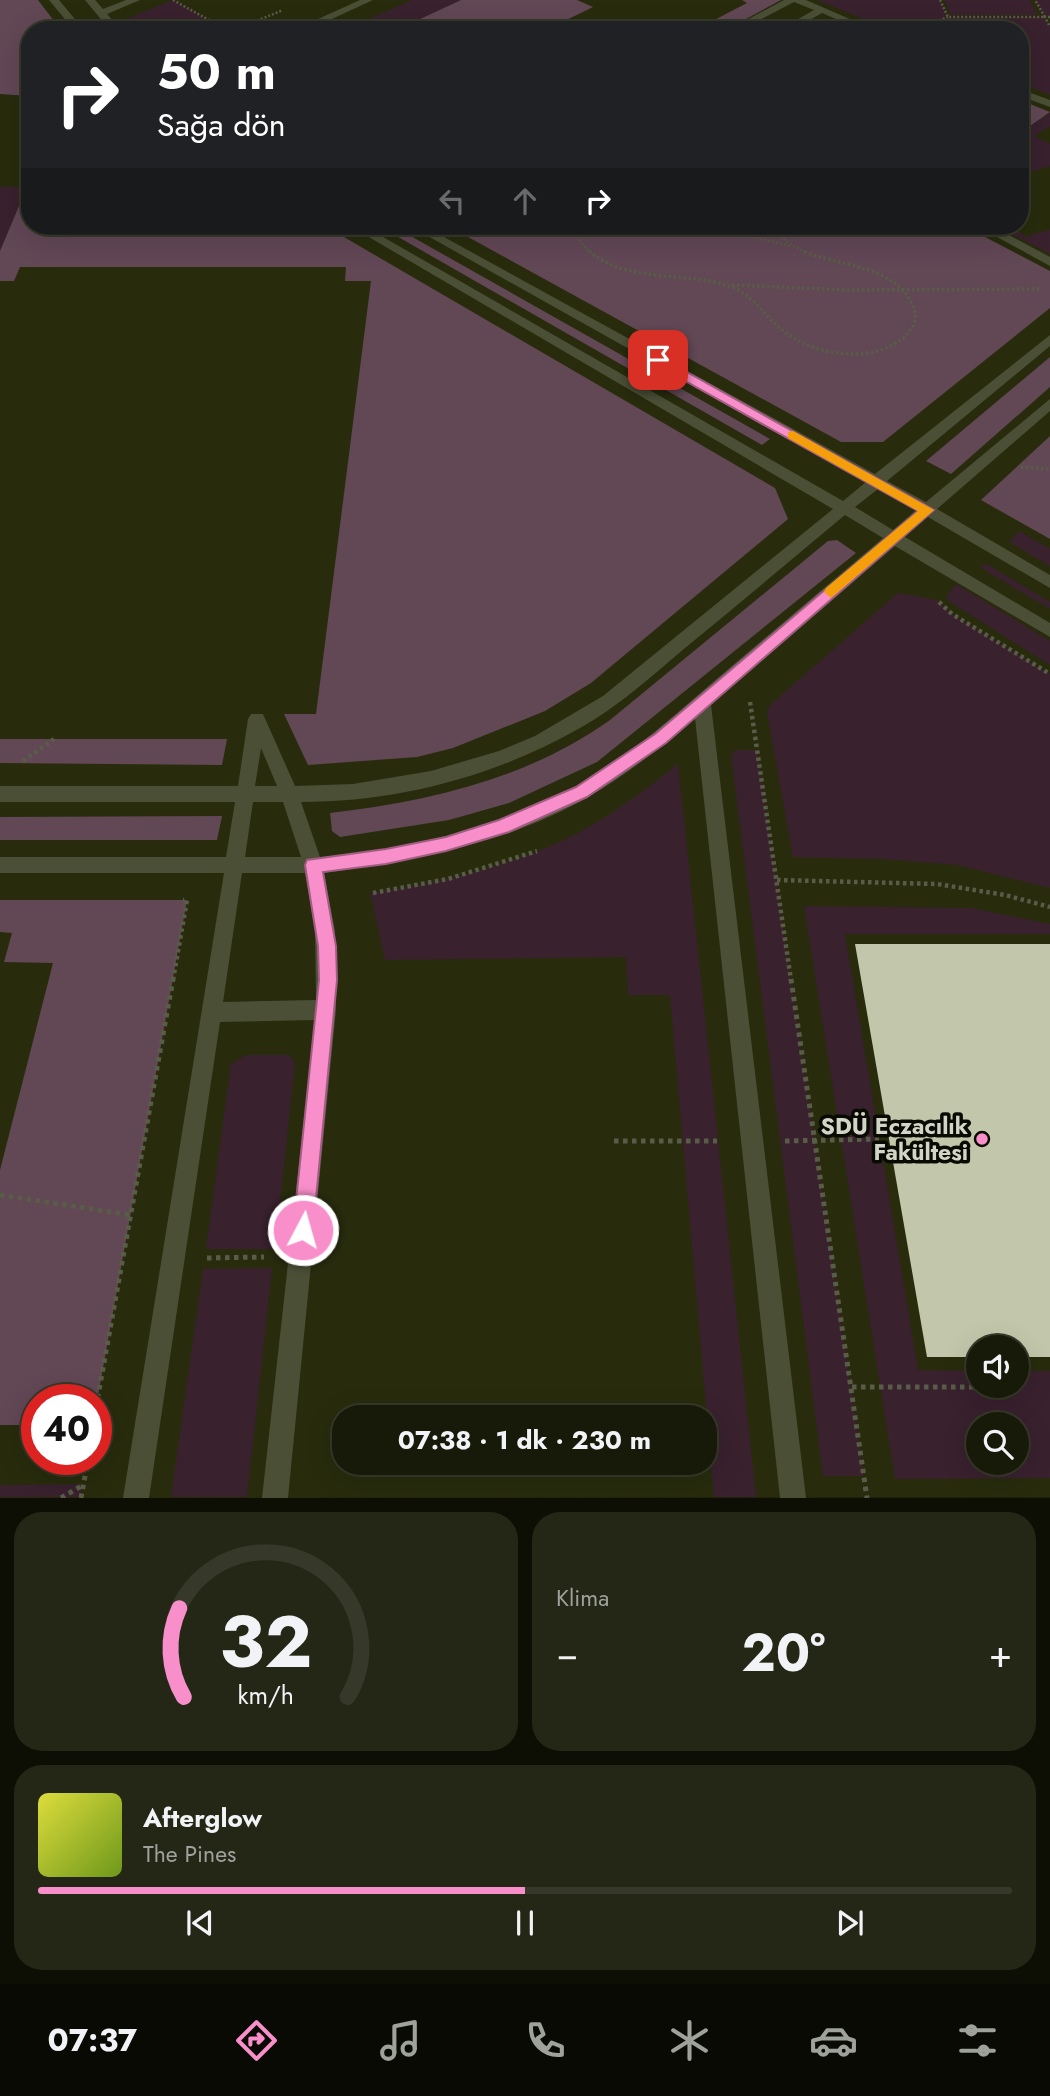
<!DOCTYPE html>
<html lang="tr">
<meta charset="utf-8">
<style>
:root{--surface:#171a08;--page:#242716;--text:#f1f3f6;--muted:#9ea19c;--line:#363829;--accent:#f98fca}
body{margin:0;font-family:Jost,sans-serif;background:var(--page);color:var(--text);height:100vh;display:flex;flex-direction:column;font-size:26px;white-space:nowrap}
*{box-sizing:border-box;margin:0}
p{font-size:23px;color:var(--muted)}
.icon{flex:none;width:38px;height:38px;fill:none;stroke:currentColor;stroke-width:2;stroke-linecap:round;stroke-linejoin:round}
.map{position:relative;height:1498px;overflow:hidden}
.drawer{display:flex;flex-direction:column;gap:14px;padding:14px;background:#0d0e04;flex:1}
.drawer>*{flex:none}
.top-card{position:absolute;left:21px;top:21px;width:1008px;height:214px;border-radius:28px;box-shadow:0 7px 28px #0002,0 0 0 2px var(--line);background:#202124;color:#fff;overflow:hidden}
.buttons{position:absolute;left:966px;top:1335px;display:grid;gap:14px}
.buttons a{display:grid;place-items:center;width:63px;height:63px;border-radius:50%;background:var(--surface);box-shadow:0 7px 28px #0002,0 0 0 2px var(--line);font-size:35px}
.speed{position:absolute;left:21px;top:1384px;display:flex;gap:14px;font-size:35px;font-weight:700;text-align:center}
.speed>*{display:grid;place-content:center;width:91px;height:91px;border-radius:50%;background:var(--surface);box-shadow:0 7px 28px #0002,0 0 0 2px var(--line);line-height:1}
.speed .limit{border:10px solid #d22;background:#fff;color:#111}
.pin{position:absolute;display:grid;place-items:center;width:60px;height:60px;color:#fff;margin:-30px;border-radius:14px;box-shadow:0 4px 10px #0006}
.me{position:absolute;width:77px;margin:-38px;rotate:6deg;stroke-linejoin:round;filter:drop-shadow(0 0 5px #0008)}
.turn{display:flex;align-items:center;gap:24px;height:147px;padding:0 21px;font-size:32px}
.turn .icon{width:91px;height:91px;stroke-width:2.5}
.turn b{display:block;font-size:49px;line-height:60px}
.lanes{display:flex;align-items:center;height:66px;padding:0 21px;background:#0003;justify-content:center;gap:35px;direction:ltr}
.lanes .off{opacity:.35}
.big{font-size:52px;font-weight:700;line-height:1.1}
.drawer .card{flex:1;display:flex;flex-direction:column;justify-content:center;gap:10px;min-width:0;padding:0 24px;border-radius:28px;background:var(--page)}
.drawer .dial{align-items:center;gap:0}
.dial svg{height:182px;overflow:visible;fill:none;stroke:var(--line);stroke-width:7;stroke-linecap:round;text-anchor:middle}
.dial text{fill:var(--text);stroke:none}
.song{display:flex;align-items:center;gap:21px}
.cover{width:84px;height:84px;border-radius:10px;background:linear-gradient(135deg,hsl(60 70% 55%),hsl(80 70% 35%))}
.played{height:7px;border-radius:4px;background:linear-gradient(90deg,var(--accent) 50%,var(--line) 50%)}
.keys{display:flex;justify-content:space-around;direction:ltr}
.heat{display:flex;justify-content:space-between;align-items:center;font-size:38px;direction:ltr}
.drawer .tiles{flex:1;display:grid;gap:14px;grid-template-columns:1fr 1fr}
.card:last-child{grid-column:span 2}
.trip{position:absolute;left:332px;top:1405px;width:385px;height:70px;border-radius:28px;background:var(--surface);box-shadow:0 7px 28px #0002,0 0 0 2px var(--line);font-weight:700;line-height:70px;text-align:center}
.tabs{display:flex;height:112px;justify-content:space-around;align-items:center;background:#090a03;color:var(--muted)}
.tabs .icon{width:49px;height:49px}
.tabs .current{color:var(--accent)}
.tabs b{font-size:32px;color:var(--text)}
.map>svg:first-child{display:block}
</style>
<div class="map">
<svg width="1050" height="1498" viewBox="0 0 1050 1498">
<rect width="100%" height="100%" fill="#1f220b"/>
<path fill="#282c0d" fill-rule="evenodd" d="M0,0H1050V1497L0,1498ZM30,30H1020V226H30ZM978,1348H1017V1386H978ZM37,1400H96V1460H37ZM345,1418H705V1463H345ZM978,1424H1017V1463H978Z"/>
<g fill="#39212e" fill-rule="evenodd">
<path d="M173,0L227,30H134L124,20Z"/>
<path d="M412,0H461L417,21L436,30H344Z"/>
<path d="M817,0H940L948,17H1044L1035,0H1050V17L1045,18L1050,27V95L1020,83V30H890Z"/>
<path d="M944,0H1030L1038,15H951Z"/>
<path d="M1050,113V126L1034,136L1050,144V166L1020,175V133Z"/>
<path d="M0,187H27L0,251Z"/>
<path d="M996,226H1012L1026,237L1050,229V254Z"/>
<path d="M1019,531L1050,549V566L1009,542Z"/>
<path d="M985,563L1050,602V609L981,568Z"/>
<path d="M956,584L1050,641V665L950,602L946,597Z"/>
<path d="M898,593L937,600L952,614L1050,674V888L958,865L882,859L793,857L767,712L770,705Z"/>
<path d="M736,750H757L864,1476H823L731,755Z"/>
<path d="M678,764L756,1497H714L670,995H628L626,957L385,960L370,893C440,882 512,867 576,834C613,815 646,789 678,764Z"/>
<path d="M804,906L971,908L1050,924V934H845L918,1370L978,1371V1386H1017V1371H1050V1478L895,1479ZM978,1424H1017V1463H978Z"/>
<path d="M246,1055H289L295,1062L275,1249H206L231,1064Z"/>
<path d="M272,1268L247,1497H171L203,1269Z"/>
<path d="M83,1484L81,1497H0V1485Z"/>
</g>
<g fill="#624755">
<path d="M0,0H38L61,30H30V96L0,94Z"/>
<path d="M461,0H577L593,7L546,30H436L416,21Z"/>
<path d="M742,0H781L726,30L697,29L747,3Z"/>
<path d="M1020,100L1050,112L1020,133Z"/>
<path d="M27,187H30V226H325L775,488L788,519L591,683L545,711L453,748L417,757L308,765L284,714H316L371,281H345L346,267H20L14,281H0V251Z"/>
<path d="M379,226H393L770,439L762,445Z"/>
<path d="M448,226H964L1050,271V308L883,442H841Z"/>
<path d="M1050,357V387L951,474L926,461Z"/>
<path d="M1050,436V539L981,500Z"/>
<path d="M837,540L856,553L597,762L509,803L449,820L340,837L332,831L330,813C430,801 527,779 610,720L828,541Z"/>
<path d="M0,739H227L222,765L0,763Z"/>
<path d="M222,816L217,840H0V817Z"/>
<path d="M0,900H187L96,1407V1400H37V1425H0V1170L53,963L4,962L12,933L0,932Z"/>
</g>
<path fill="#c2c7ab" d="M855,944H1050V1357H1017V1348H978V1357H927Z"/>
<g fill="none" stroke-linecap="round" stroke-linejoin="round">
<g stroke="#595c48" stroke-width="2.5" stroke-dasharray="2 2" stroke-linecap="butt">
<path d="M173,0L227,30"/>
<path d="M940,0L948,17H1045L1035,0"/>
<path d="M1050,17H1045L1050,27"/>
<path d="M235,30L283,10"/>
<path d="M917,30L948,17"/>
<path d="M571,226L583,245L591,253"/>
<path d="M710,226L790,246"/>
<path d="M768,226L786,241L806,253"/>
</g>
<g stroke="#595c48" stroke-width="3.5" stroke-dasharray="2.5 2.5" stroke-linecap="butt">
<path d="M589,251C629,285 686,270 732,287C749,294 760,308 772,321C790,339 813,350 838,353C861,356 885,353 903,338C913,329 919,319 913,306C894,264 839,267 803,251"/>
<path d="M732,285L847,290L1041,289"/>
<path d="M1021,467L1050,469"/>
</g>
<g stroke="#595c48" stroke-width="4.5" stroke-dasharray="3.5 3.5" stroke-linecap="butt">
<path d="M939,602L952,614L1050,674"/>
<path d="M750,702L791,980"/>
<path d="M23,761L54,739"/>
<path d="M777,880L937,884L1005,895L1050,907"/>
<path d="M373,893L448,879L537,851"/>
<path d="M173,980L187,900H183"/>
</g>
<g stroke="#595c48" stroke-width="5" stroke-dasharray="4.5 4.5" stroke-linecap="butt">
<path d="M791,979L867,1498"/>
<path d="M614,1141H717"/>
<path d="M785,1141L879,1139"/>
<path d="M0,1195L131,1215"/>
<path d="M207,1258L264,1257"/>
<path d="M852,1387H1009"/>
<path d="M96,1407L173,979"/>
<path d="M61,1498L83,1485"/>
<path d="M81,1498L88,1460"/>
</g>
<g fill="#4b4f36" fill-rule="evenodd">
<path d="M49,0H59L84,30H74Z"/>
<path d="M85,0H95L103,9L126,0H140L107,14L121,30H110Z"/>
<path d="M360,0H373L308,30H294Z"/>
<path d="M784,0H806L875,30H861L822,13L792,30H779L814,10L794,2L750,25L755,30H744L739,24Z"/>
<path d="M1020,89L1050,100V107L1020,96Z"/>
<path d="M350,226H364L843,501L866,482L410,226H424L875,474L1050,335V346L887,481L926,502L1050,399V411L937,509L1050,575V588L928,517L905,537L1050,623V637L895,546L711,705L806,1498H780L695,718C662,746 626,776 588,797C508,844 414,859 324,873L335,931L336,1010L288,1498H262L315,1020L220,1022L149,1498H123L224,873H0V857H226L235,802H0V786H238L248,719L251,714H263L295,786L353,784L431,771L499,751L535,736L603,696L833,509ZM878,489L916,510L893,530L855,507ZM845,515L883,538C826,586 770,634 713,682C671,718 623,762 574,787C496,828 407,850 320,857L301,802C398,802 496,776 580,728C619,706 652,676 685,648C739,604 792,559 845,515ZM261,748L277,786H255ZM253,802H283L301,857H245ZM242,873H305L315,931L316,1000L223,1002Z"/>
<path d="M977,226H992L1050,257V266Z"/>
</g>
</g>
<path fill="#f98fca" stroke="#a25d83" stroke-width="2" d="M658,356L934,510L666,743L587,797L509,832L446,851L386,864L323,872L336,946L337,980L313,1230L310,1237L303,1240L296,1237L293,1230L319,980L318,946L305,865L307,860L386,849L446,837L499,820L576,787L655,734L918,511L653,363V357Z"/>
<path fill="#f59e0b" d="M793,431L934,510L831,598L824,592L826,588L918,511L788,438V432Z"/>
<circle fill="#f98fca" stroke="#090b03" stroke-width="2.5" cx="982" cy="1139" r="7"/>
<g text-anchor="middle" stroke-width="7" stroke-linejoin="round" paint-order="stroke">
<g font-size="23" font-weight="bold" fill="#d1d4c6" stroke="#090b03" text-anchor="end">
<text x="968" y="1134">SDÜ Eczacılık<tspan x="968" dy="26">Fakültesi</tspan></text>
</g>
</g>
</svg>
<div class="buttons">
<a><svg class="icon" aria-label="sound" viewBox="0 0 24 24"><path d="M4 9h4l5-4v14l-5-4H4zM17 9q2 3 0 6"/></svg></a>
<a><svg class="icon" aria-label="search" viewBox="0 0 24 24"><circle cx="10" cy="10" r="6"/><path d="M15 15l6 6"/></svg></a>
</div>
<div class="speed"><div class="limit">40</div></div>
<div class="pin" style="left:658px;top:360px;background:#d93025"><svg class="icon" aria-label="arrive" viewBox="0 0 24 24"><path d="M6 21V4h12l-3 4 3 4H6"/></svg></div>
<svg class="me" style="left:303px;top:1230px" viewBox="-20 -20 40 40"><circle r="17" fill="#f98fca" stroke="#fff" stroke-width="3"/><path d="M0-11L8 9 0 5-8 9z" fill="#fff"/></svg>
<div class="trip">07:38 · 1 dk · 230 m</div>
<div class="top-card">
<div class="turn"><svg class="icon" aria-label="right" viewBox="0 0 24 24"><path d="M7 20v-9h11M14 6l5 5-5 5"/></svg><div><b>50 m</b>Sağa dön</div></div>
<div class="lanes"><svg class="icon off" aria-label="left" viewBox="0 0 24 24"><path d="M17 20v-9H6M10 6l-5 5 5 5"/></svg><svg class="icon off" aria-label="ahead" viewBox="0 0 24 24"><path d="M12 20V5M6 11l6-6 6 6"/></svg><svg class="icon" aria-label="right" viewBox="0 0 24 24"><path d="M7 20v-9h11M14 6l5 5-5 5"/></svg></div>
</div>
</div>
<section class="drawer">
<div class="tiles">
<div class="card dial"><svg viewBox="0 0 100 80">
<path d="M14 69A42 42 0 1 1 86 69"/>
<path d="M14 69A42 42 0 0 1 12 30" stroke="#f98fca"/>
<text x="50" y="56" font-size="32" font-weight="700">32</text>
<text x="50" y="72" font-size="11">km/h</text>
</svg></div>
<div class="card"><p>Klima</p>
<div class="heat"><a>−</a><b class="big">20°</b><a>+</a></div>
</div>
<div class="card">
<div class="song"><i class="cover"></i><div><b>Afterglow</b><p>The Pines</p></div></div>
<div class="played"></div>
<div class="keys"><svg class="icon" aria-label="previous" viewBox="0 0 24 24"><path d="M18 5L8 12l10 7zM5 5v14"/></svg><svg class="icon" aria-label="pause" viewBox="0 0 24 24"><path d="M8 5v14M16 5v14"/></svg><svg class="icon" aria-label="next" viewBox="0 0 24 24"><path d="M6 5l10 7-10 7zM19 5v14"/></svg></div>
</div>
</div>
</section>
<nav class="tabs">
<b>07:37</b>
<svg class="icon current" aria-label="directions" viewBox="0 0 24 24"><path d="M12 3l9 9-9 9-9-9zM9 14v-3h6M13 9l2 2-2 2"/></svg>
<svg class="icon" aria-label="music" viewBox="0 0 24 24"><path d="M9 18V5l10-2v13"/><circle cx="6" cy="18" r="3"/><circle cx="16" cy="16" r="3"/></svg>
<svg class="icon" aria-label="phone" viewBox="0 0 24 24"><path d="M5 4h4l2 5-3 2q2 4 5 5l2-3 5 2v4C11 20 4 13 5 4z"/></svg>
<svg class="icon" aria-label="climate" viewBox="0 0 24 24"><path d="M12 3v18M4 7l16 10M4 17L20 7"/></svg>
<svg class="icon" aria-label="car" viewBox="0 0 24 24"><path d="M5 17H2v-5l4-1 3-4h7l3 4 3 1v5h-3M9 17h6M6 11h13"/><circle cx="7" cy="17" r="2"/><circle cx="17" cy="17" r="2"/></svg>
<svg class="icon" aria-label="filters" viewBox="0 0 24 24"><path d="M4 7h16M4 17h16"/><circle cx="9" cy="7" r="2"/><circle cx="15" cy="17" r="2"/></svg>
</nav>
